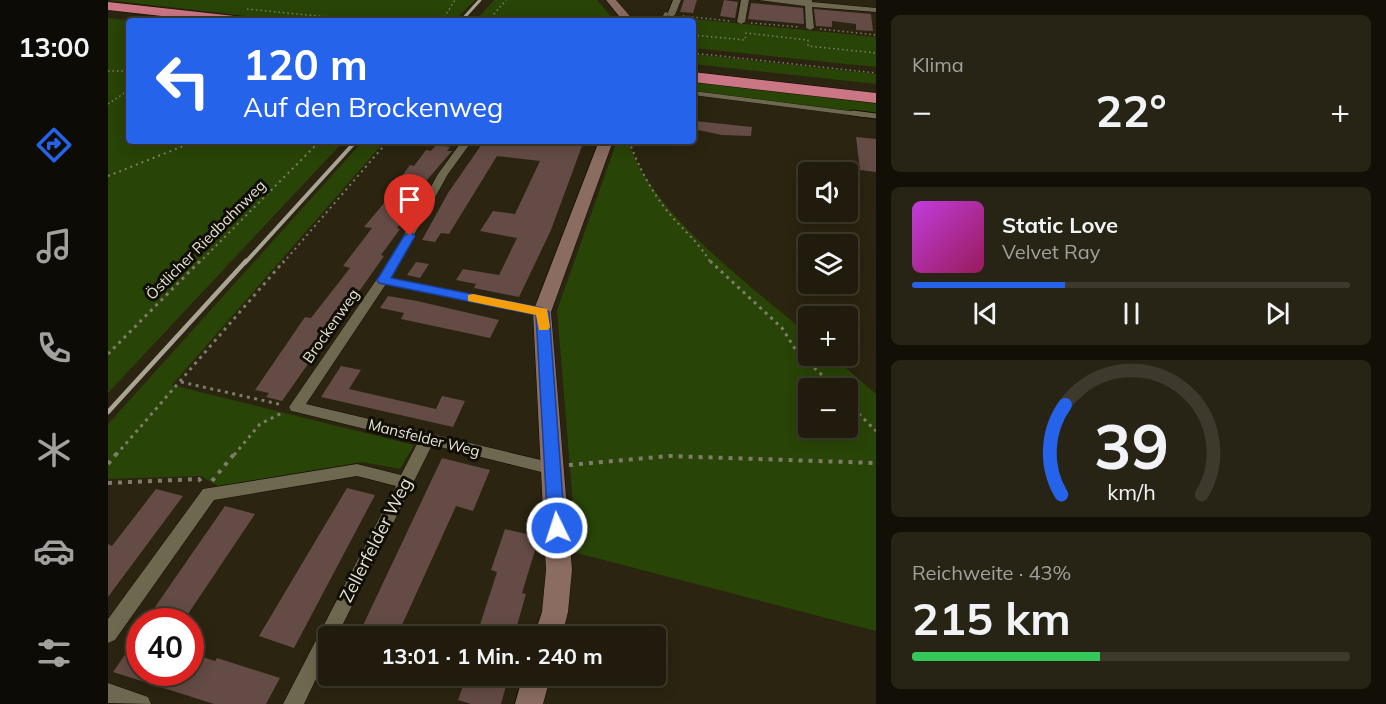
<!DOCTYPE html>
<html lang="de">
<meta charset="utf-8">
<style>
:root{--surface:#201b0c;--page:#282415;--text:#f1f3f6;--muted:#a2a19d;--line:#3d392d;--accent:#2563eb}
body{margin:0;font-family:Mulish,sans-serif;background:var(--page);color:var(--text);height:100vh;display:flex;flex-direction:column;font-size:22px;white-space:nowrap}
*{box-sizing:border-box;margin:0}
p{font-size:20px;color:var(--muted)}
.icon{flex:none;width:33px;height:33px;fill:none;stroke:currentColor;stroke-width:2;stroke-linecap:round;stroke-linejoin:round}
.map{position:relative;flex:1;overflow:hidden}
.drawer{display:flex;flex-direction:column;gap:15px;padding:15px;background:#120f07;width:510px}
.drawer>*{flex:none}
.top-card{position:absolute;left:18px;top:18px;width:570px;height:126px;border-radius:6px;box-shadow:0 3px 15px #0003,0 0 0 2px var(--line);background:#2563eb;color:#fff;overflow:hidden}
.tools{position:absolute;left:690px;top:162px;display:grid;gap:12px}
.tools a{display:grid;place-items:center;width:60px;height:60px;border-radius:6px;background:var(--surface);box-shadow:0 3px 15px #0003,0 0 0 2px var(--line);font-size:30px}
.speed{position:absolute;left:18px;top:608px;display:flex;gap:12px;font-size:30px;font-weight:700;text-align:center}
.speed>*{display:grid;place-content:center;width:78px;height:78px;border-radius:50%;background:var(--surface);box-shadow:0 3px 15px #0003,0 0 0 2px var(--line);line-height:1}
.speed .limit{border:9px solid #d22;background:#fff;color:#111}
.pin{position:absolute;display:grid;place-items:center;width:51px;height:51px;color:#fff;margin:-62px -26px;border-radius:50% 50% 50% 0;rotate:-45deg;box-shadow:0 0 6px #0007}
.pin .icon{rotate:45deg}
.me{position:absolute;width:66px;margin:-33px;rotate:356deg;stroke-linejoin:round;filter:drop-shadow(0 0 4px #0008)}
.turn{display:flex;align-items:center;gap:21px;height:126px;padding:0 18px;font-size:27px}
.turn .icon{width:78px;height:78px;stroke-width:2.5}
.turn b{display:block;font-size:42px;line-height:51px}
.big{font-size:45px;font-weight:700;line-height:1.1}
.drawer .tile{flex:1;display:flex;flex-direction:column;justify-content:center;gap:9px;min-width:0;padding:0 21px;border-radius:9px;background:var(--page)}
.drawer .dial{align-items:center;gap:0}
.dial svg{height:156px;overflow:visible;fill:none;stroke:var(--line);stroke-width:7;stroke-linecap:round;text-anchor:middle}
.dial text{fill:var(--text);stroke:none}
.song{display:flex;align-items:center;gap:18px}
.cover{width:72px;height:72px;border-radius:9px;background:linear-gradient(135deg,hsl(290 70% 55%),hsl(330 70% 35%))}
.played{height:6px;border-radius:3px;background:linear-gradient(90deg,var(--accent) 35%,var(--line) 35%)}
.keys{display:flex;justify-content:space-around;direction:ltr}
.heat{display:flex;justify-content:space-between;align-items:center;font-size:33px;direction:ltr}
.charge{height:9px;border-radius:4px;background:linear-gradient(90deg,#34c759 43%,var(--line) 0)}
.trip{position:absolute;left:210px;top:626px;width:348px;height:60px;border-radius:6px;background:var(--surface);box-shadow:0 3px 15px #0003,0 0 0 2px var(--line);font-weight:700;line-height:60px;text-align:center}
main{display:flex;flex:1;min-height:0}
.tab-bar{display:flex;flex-direction:column;width:108px;justify-content:space-around;align-items:center;background:#0d0b05;color:var(--muted)}
.tab-bar .icon{width:42px;height:42px}
.tab-bar .active{color:var(--accent)}
.tab-bar b{font-size:27px;color:var(--text)}
.map>svg:first-child{display:block}
</style>
<main>
<nav class="tab-bar">
<b>13:00</b>
<svg class="icon active" aria-label="directions" viewBox="0 0 24 24"><path d="M12 3l9 9-9 9-9-9zM9 14v-3h6M13 9l2 2-2 2"/></svg>
<svg class="icon" aria-label="music" viewBox="0 0 24 24"><path d="M9 18V5l10-2v13"/><circle cx="6" cy="18" r="3"/><circle cx="16" cy="16" r="3"/></svg>
<svg class="icon" aria-label="phone" viewBox="0 0 24 24"><path d="M5 4h4l2 5-3 2q2 4 5 5l2-3 5 2v4C11 20 4 13 5 4z"/></svg>
<svg class="icon" aria-label="climate" viewBox="0 0 24 24"><path d="M12 3v18M4 7l16 10M4 17L20 7"/></svg>
<svg class="icon" aria-label="car" viewBox="0 0 24 24"><path d="M5 17H2v-5l4-1 3-4h7l3 4 3 1v5h-3M9 17h6M6 11h13"/><circle cx="7" cy="17" r="2"/><circle cx="17" cy="17" r="2"/></svg>
<svg class="icon" aria-label="filters" viewBox="0 0 24 24"><path d="M4 7h16M4 17h16"/><circle cx="9" cy="7" r="2"/><circle cx="15" cy="17" r="2"/></svg>
</nav>
<div class="map">
<svg width="768" height="704" viewBox="0 0 768 704">
<rect width="100%" height="100%" fill="#2a2410"/>
<g fill="#294407" fill-rule="evenodd">
<path d="M0,0H367L346,21H181Z"/>
<path d="M386,0H489L507,21H367Z"/>
<path d="M566,17L768,37V67L585,48V21H565Z"/>
<path d="M0,18L31,21H21V141H236L0,393Z"/>
<path d="M585,54L768,74V84L585,64Z"/>
<path d="M585,82L768,102V114L585,91Z"/>
<path d="M255,141H277L64,385L306,445L292,469L254,462L110,486L93,476L0,479V424Z"/>
<path d="M509,141H520C544,215 643,285 700,335V356H724L768,394V631L469,553L449,310ZM740,388V428H700V388Z"/>
</g>
<g fill="#644b45">
<path d="M576,0H589L585,13L572,12Z"/>
<path d="M616,0L630,2L627,18L612,16Z"/>
<path d="M643,3L695,8L696,24L640,19Z"/>
<path d="M706,9L763,14L765,31L748,30V24L724,21V27L708,26Z"/>
<path d="M587,121L644,127L643,136L614,135L585,129Z"/>
<path d="M748,137L768,139V172L752,170Z"/>
<path d="M376,141H440L474,146L443,230L411,297L366,288L368,284L348,280L355,269L391,275L409,238L372,231L385,211L407,214L432,161L389,156L341,234L333,233L327,242L314,240L340,193Z"/>
<path d="M328,145L342,147L339,151H344L300,202L304,203L292,219L295,220L289,228L292,229L273,255L276,256L174,401L158,397L161,393L147,390L197,317L203,318L242,268L235,266L264,228L256,227L298,177L294,176L302,165L306,166L318,150L323,151Z"/>
<path d="M308,262L321,264L312,278L299,275Z"/>
<path d="M280,296L309,301L391,320L382,338L293,319L296,313L272,308Z"/>
<path d="M233,366L253,370L241,389L328,409L334,396L357,401L345,427L213,397Z"/>
<path d="M334,458L382,470L365,511L348,506L289,636H250Z"/>
<path d="M239,488L267,495L186,648L151,636Z"/>
<path d="M48,489L75,496L0,597V544L4,546Z"/>
<path d="M117,506L147,514L78,617L47,607Z"/>
<path d="M397,529L431,537L414,593L418,594L406,636H388L370,631L389,572L383,570Z"/>
<path d="M32,633V672H82V653L107,661L109,658L172,678L158,704H106L5,672Z"/>
<path d="M359,675H401L393,704H363L350,700Z"/>
</g>
<g fill="none" stroke-linecap="round" stroke-linejoin="round">
<defs>
<g id="lane-far1">
<path d="M555,21L558,14"/>
<path d="M585,93L757,115"/>
</g>
<path id="lane" d="M745,113L768,116"/>
<g id="street">
<path d="M565,0H573L567,15L563,17L559,15Z"/>
<path d="M633,0H641L637,22L633,24L629,22Z"/>
<path d="M650,0H704V2L768,8V12L704,7L706,28L702,30L698,28L697,6Z"/>
<path d="M354,141H364L340,174L282,278L434,308L440,312L434,316L278,284L198,404L433,460L451,462L453,466L451,470L433,472L324,445L229,636H220V654L196,704H175L288,486L249,476L106,500L7,640L0,643V619L95,489L249,464L293,475L310,442L188,412L183,411L181,407L282,260L330,174Z"/>
<path d="M473,141H496L502,144L497,147Z"/>
<path d="M0,683L40,697L43,704L0,703Z"/>
</g>
<g id="secondary">
<path d="M498,0H508L526,21H515Z"/>
<path d="M491,141H505L443,312L464,570L460,612L454,636H426L434,612L438,570L425,312Z"/>
<path d="M415,675H443L435,704H407Z"/>
</g>
<g id="highway">
<path d="M0,2L136,17L143,21H98L0,10Z"/>
<path d="M585,72L768,93V103L585,82Z"/>
</g>
</defs>
<use href="#lane-far1" stroke="#120d00" stroke-width="4.5"/>
<use href="#lane" stroke="#120d00" stroke-width="7"/>
<use href="#street" stroke="#120d00" stroke-width="1"/>
<use href="#secondary" stroke="#120d00" stroke-width="1"/>
<use href="#highway" stroke="#120d00" stroke-width="1"/>
<g stroke="#807c6b" stroke-width="1.5" stroke-dasharray="1.5 3" stroke-linecap="butt">
<path d="M139,9L260,21"/>
<path d="M575,16L622,21"/>
<path d="M334,21L347,0"/>
<path d="M380,21L398,0"/>
<path d="M643,23L691,27"/>
<path d="M712,29L768,35"/>
<path d="M585,35L637,40L638,33L700,40V46L768,53"/>
<path d="M585,53L768,73"/>
<path d="M0,71H21"/>
<path d="M0,104L21,90"/>
</g>
<g stroke="#807c6b" stroke-width="2" stroke-dasharray="2 4" stroke-linecap="butt">
<path d="M521,141C531,168 546,197 566,219C580,234 592,245 603,263"/>
<path d="M0,176L88,141"/>
<path d="M91,263L212,141"/>
<path d="M175,263L280,141"/>
</g>
<g stroke="#807c6b" stroke-width="3" stroke-dasharray="3 4.5" stroke-linecap="butt">
<path d="M602,261L674,328L689,352L728,388"/>
<path d="M0,354L92,261"/>
<path d="M73,382L175,405"/>
<path d="M740,403L768,431"/>
<path d="M8,455L176,261"/>
<path d="M126,455L152,424L176,412"/>
</g>
<g stroke="#807c6b" stroke-width="4" stroke-dasharray="4 6" stroke-linecap="butt">
<path d="M0,464L9,453"/>
<path d="M461,465L561,456L768,463"/>
<path d="M104,481L127,453"/>
<path d="M0,483L91,479L93,482"/>
</g>
<use href="#lane-far1" stroke="#6e6851" stroke-width="4"/>
<use href="#lane" stroke="#6e6851" stroke-width="5"/>
<use href="#street" fill="#6e6851" fill-rule="evenodd"/>
<use href="#secondary" fill="#8a6c61" fill-rule="evenodd"/>
<use href="#highway" fill="#cb7685" fill-rule="evenodd"/>
<path stroke="#a9a595" stroke-width="3" d="M353,21L372,0"/>
<path stroke="#a9a595" stroke-width="4" d="M137,263L248,141"/>
<path stroke="#a9a595" stroke-width="4.5" d="M0,412L138,261"/>
</g>
<path fill="#2563eb" stroke="#184099" stroke-width="1.5" d="M302,232L307,236L283,278L434,308L441,312L457,528L455,533H443L440,528L428,315L271,283L269,280L296,236Z"/>
<path fill="#f59e0b" d="M365,294L439,309L442,327L440,330H431L428,315L360,301V295Z"/>
<g text-anchor="middle" stroke-width="6" stroke-linejoin="round" paint-order="stroke">
<g font-size="15" fill="#e7e4d7" stroke="#100e06">
<text transform="translate(98 240) rotate(-45)" y="5">Östlicher Riedbahnweg</text>
<text transform="translate(223 326) rotate(-55)" y="5">Brockenweg</text>
<text transform="translate(316 438) rotate(14)" y="5">Mansfelder Weg</text>
</g>
<g font-size="18" fill="#e7e4d7" stroke="#100e06">
<text transform="translate(268 540) rotate(-63)" y="6">Zellerfelder Weg</text>
</g>
</g>
</svg>
<div class="tools">
<a><svg class="icon" aria-label="sound" viewBox="0 0 24 24"><path d="M4 9h4l5-4v14l-5-4H4zM17 9q2 3 0 6"/></svg></a>
<a><svg class="icon" aria-label="layers" viewBox="0 0 24 24"><path d="M12 4l9 5-9 5-9-5zM3 14l9 5 9-5"/></svg></a>
<a>+</a>
<a>−</a>
</div>
<div class="speed"><div class="limit">40</div></div>
<div class="pin" style="left:302px;top:236px;background:#d93025"><svg class="icon" aria-label="arrive" viewBox="0 0 24 24"><path d="M6 21V4h12l-3 4 3 4H6"/></svg></div>
<svg class="me" style="left:449px;top:528px" viewBox="-20 -20 40 40"><circle r="17" fill="#2563eb" stroke="#fff" stroke-width="3"/><path d="M0-11L8 9 0 5-8 9z" fill="#fff"/></svg>
<div class="trip">13:01 · 1 Min. · 240 m</div>
<div class="top-card">
<div class="turn"><svg class="icon" aria-label="left" viewBox="0 0 24 24"><path d="M17 20v-9H6M10 6l-5 5 5 5"/></svg><div><b>120 m</b>Auf den Brockenweg</div></div>
</div>
</div>
<section class="drawer">
<div class="tile"><p>Klima</p>
<div class="heat"><a>−</a><b class="big">22°</b><a>+</a></div>
</div>
<div class="tile">
<div class="song"><i class="cover"></i><div><b>Static Love</b><p>Velvet Ray</p></div></div>
<div class="played"></div>
<div class="keys"><svg class="icon" aria-label="previous" viewBox="0 0 24 24"><path d="M18 5L8 12l10 7zM5 5v14"/></svg><svg class="icon" aria-label="pause" viewBox="0 0 24 24"><path d="M8 5v14M16 5v14"/></svg><svg class="icon" aria-label="next" viewBox="0 0 24 24"><path d="M6 5l10 7-10 7zM19 5v14"/></svg></div>
</div>
<div class="tile dial"><svg viewBox="0 0 100 80">
<path d="M14 69A42 42 0 1 1 86 69"/>
<path d="M14 69A42 42 0 0 1 16 23" stroke="#2563eb"/>
<text x="50" y="56" font-size="32" font-weight="700">39</text>
<text x="50" y="72" font-size="11">km/h</text>
</svg></div>
<div class="tile"><p>Reichweite · 43%</p><b class="big">215 km</b><div class="charge"></div></div>
</section>
</main>
